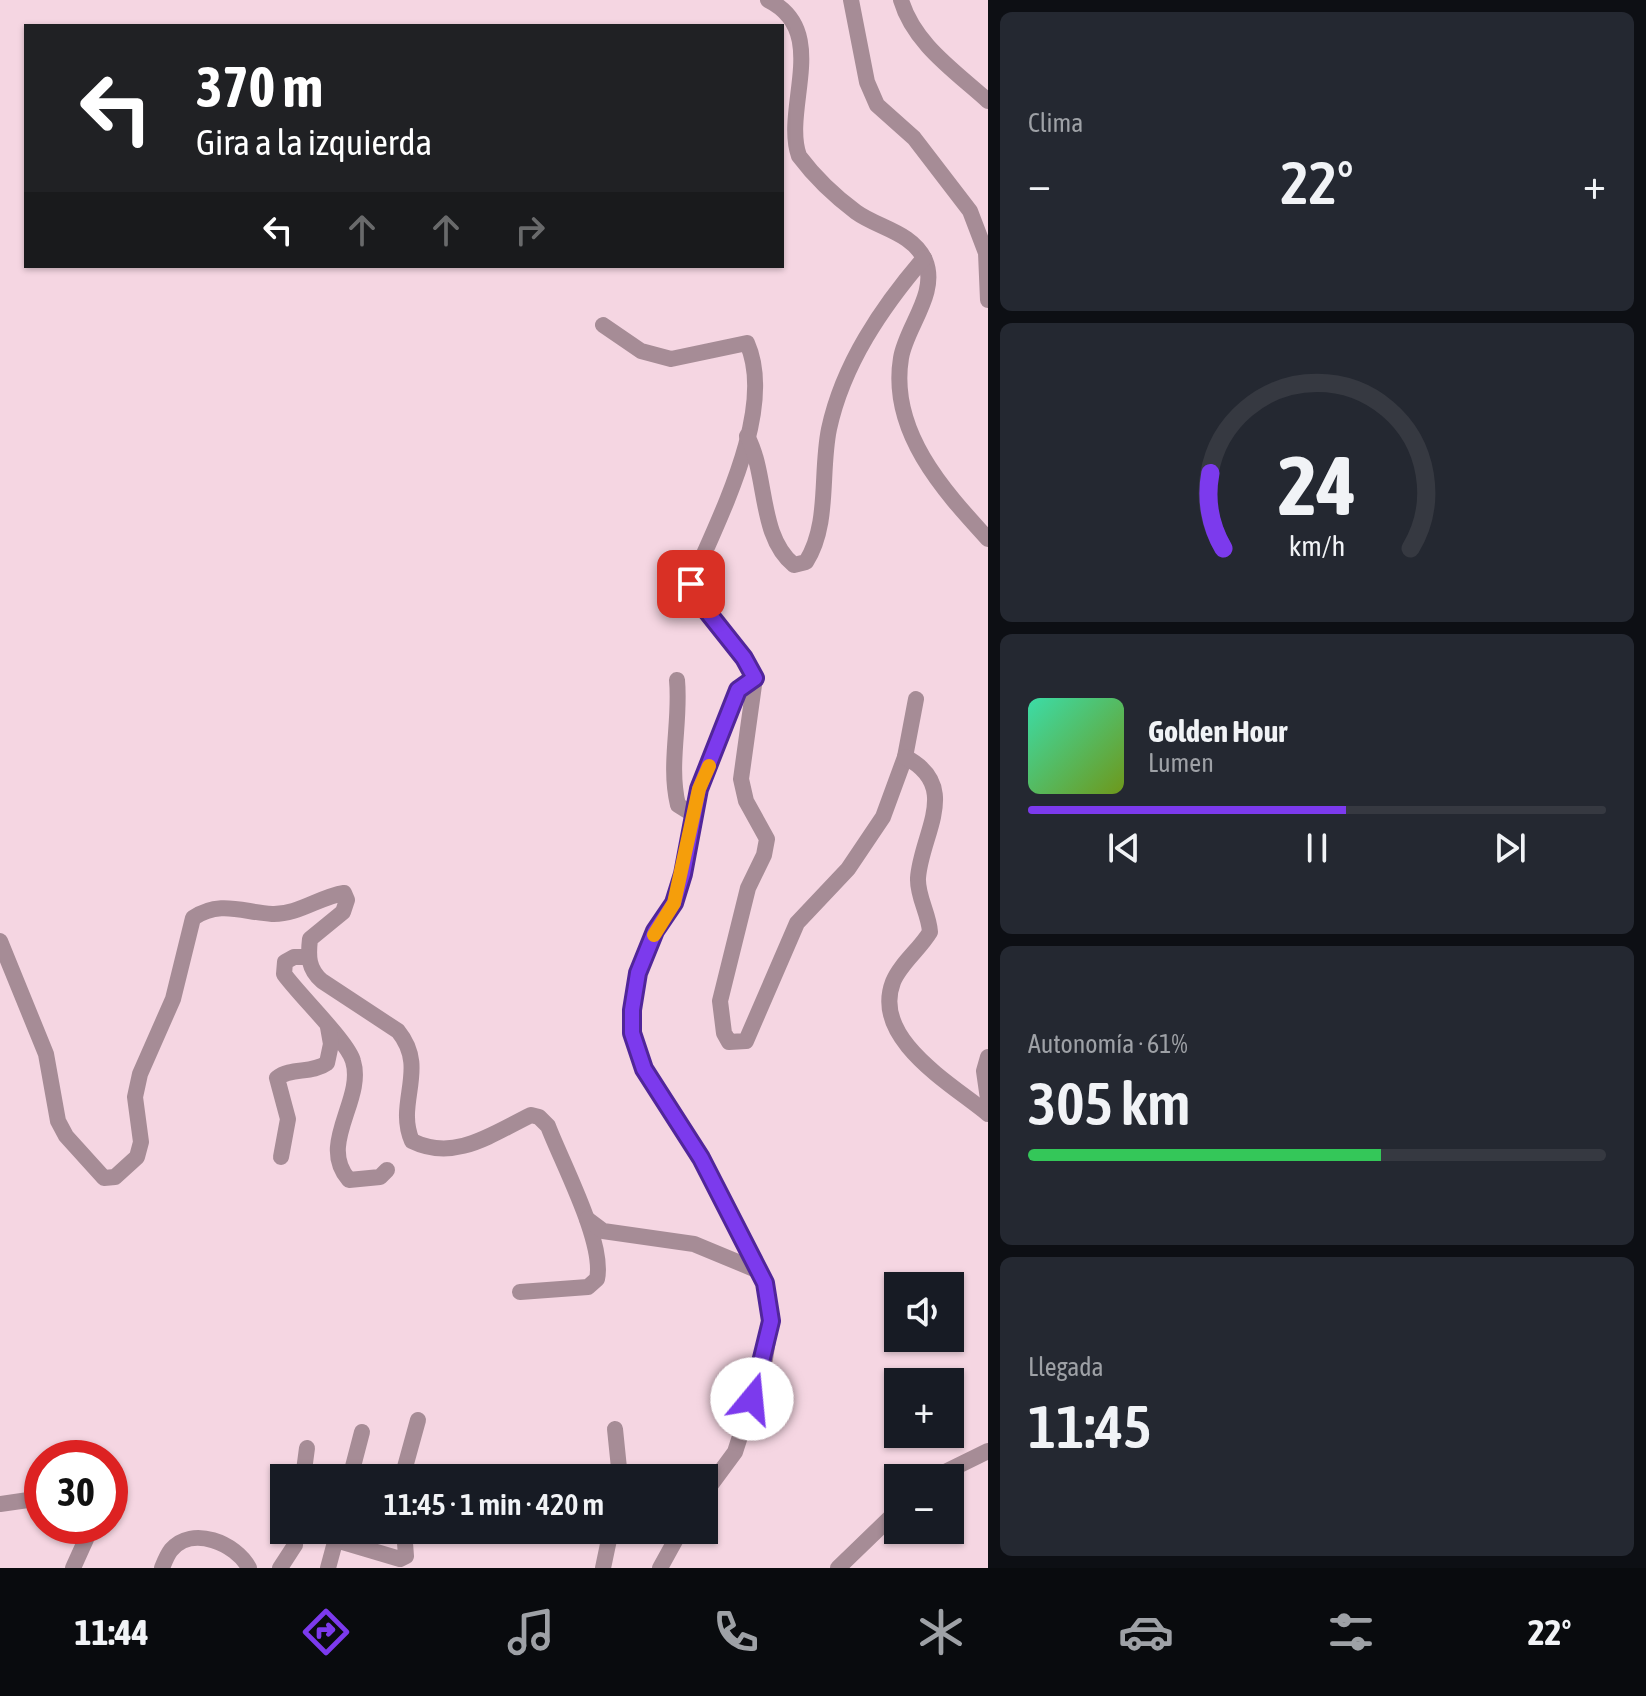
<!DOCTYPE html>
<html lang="es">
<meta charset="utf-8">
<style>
:root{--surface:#171b24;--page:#242831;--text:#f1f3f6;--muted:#9ea1a6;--line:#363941;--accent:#7c3aed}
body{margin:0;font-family:"Asap Condensed",sans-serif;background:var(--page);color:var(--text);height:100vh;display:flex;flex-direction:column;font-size:30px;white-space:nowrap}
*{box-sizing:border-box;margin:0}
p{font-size:26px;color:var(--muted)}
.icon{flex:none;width:44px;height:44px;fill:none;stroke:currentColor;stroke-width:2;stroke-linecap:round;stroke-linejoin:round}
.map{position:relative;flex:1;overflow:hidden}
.panel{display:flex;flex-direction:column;gap:12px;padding:12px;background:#0d0f14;width:658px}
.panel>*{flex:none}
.top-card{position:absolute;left:24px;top:24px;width:760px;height:244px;border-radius:0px;box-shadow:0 2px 6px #0004;background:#202124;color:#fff;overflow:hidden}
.fabs{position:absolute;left:884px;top:1272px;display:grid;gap:16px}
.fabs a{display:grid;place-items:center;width:80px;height:80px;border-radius:0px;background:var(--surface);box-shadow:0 2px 6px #0004;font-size:40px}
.speed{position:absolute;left:24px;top:1440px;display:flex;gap:16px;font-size:40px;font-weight:700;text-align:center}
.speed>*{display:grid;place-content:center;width:104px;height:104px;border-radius:50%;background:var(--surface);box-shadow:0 2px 6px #0004;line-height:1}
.speed .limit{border:12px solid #d22;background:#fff;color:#111}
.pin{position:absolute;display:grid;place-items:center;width:68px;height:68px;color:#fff;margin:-34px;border-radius:16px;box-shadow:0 4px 12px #0006}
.me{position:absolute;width:88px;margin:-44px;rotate:17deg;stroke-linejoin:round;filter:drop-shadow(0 0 6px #0008)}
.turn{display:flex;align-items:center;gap:28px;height:168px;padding:0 40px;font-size:36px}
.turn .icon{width:104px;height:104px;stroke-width:2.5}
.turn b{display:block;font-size:56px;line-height:68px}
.lanes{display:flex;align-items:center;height:76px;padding:0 40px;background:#0003;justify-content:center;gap:40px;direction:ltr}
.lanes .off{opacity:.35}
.big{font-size:60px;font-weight:600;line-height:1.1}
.panel .widget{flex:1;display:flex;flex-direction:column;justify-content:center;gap:12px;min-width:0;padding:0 28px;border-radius:12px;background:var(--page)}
.panel .dial{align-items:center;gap:0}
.dial svg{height:208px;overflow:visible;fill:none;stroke:var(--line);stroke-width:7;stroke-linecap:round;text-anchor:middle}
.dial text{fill:var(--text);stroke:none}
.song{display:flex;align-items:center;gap:24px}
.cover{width:96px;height:96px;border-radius:12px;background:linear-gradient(135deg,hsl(160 70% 55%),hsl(80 70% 35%))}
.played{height:8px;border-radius:4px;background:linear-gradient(90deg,var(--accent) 55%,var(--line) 55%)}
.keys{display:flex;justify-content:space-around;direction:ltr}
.heat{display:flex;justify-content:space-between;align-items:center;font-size:44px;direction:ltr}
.charge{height:12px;border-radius:6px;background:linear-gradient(90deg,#34c759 61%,var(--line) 0)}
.trip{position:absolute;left:270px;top:1464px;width:448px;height:80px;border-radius:0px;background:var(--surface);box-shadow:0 2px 6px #0004;font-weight:600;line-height:80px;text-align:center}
.tabs{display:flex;height:128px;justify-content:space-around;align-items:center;background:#090b0e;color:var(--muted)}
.tabs .icon{width:56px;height:56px}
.tabs .active{color:var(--accent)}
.tabs b{font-size:36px;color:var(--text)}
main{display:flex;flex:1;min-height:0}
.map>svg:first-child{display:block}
</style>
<main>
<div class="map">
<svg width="988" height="1568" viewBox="0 0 988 1568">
<rect width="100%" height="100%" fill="#f5d6e2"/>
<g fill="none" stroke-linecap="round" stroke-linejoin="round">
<g stroke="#a68c96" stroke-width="16">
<path d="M768,0C831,31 782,108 799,156C814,176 836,197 856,212C878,228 912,232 925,260C939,293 906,327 901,358C889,431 943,490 988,539"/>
<path d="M851,0L867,82L877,105L914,138L970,211L986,253L988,300"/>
<path d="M901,0C914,44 955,71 988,101"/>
<path d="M603,325L641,351L671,359L747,343C777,410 717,521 691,584L694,595L744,658L755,678L741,779L746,801L767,839L764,855L748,888L720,1001L724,1033L729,1042L746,1041L797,923L848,869L883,817L905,757L916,699"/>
<path d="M747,436C768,474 758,536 794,565L806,562C830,524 820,473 829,429C843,364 882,307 924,258"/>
<path d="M677,680C681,722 668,764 678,805L694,815"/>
<path d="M905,757C962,786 921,834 918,878C917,896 929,914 930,932C920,949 900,964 893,982C871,1039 952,1084 988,1114"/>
<path d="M0,941L46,1054L58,1121L66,1136L104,1178L115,1177L137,1157L141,1142L135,1097L140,1074L173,999L193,918C220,900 242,912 272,914C298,915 319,897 344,893L347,900L343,912L310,939C308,956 308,969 322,981L398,1031C429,1069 395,1102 412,1141C455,1162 492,1134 531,1115L539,1117L548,1126C562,1163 605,1243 597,1279L588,1287L520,1292"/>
<path d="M308,957H294L285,962L284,974C299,995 348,1042 353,1061C365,1100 317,1144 349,1180L380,1177L387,1170"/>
<path d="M988,1057L984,1071L988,1099"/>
<path d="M281,1157L288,1119L277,1078C291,1067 312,1074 327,1063L331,1044L328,1027"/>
<path d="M587,1219L603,1231L694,1244L759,1271"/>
<path d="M615,1429L620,1478"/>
<path d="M303,1478L307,1448"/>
<path d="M350,1478L362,1432"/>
<path d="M402,1478L418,1420"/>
<path d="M933,1478L988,1451"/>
<path d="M704,1494L735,1452L765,1359L771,1321L765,1283L701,1158L644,1069L632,1033V1010L638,973L655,931L674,903L683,874L699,789L738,690L755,678"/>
<path d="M0,1504L42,1498"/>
<path d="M336,1540L400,1559L406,1556L404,1530"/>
<path d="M73,1568L92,1526"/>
<path d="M162,1568C164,1563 167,1555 171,1550C192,1525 236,1543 249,1568"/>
<path d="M280,1568L295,1545L296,1530"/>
<path d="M328,1568L338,1531"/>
<path d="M603,1568L611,1530"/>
<path d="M660,1568L681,1530"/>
<path d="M838,1568L898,1510"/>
</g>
</g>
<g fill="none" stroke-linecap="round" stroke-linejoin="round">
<defs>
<path id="route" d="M691,584L694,595L744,658L755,678L738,690L699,789L683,874L674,903L655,931L638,973L632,1010V1033L644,1069L701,1158L765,1283L771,1321L752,1399"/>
</defs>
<use href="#route" stroke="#51269a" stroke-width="20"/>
<use href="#route" stroke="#7c3aed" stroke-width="14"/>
<path stroke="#f59e0b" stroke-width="14" d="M654,935L674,903L699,789L709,766"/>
</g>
</svg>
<div class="fabs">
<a><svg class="icon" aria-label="sound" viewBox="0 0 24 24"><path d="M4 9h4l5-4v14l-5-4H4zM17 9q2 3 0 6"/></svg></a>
<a>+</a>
<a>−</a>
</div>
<div class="speed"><div class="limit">30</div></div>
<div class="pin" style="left:691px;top:584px;background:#d93025"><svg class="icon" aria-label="arrive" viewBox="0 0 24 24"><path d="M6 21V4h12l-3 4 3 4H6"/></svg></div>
<svg class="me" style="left:752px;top:1399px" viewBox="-20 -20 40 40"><circle r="19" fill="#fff"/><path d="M0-13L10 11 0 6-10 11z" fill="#7c3aed"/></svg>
<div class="trip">11:45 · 1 min · 420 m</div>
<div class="top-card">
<div class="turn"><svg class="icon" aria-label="left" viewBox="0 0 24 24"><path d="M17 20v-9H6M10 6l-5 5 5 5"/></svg><div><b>370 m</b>Gira a la izquierda</div></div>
<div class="lanes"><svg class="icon" aria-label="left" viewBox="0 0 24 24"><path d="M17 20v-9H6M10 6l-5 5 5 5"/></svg><svg class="icon off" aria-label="ahead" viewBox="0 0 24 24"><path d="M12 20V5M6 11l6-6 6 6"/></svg><svg class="icon off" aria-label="ahead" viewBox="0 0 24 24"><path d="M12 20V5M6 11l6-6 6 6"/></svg><svg class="icon off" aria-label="right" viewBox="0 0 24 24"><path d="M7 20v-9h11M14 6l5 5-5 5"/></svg></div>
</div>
</div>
<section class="panel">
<div class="widget"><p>Clima</p>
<div class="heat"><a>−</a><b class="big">22°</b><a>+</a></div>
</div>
<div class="widget dial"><svg viewBox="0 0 100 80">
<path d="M14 69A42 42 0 1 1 86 69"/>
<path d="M14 69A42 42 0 0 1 9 40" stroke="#7c3aed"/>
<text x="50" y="56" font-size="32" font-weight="700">24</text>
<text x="50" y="72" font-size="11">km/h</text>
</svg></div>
<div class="widget">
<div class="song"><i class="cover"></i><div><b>Golden Hour</b><p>Lumen</p></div></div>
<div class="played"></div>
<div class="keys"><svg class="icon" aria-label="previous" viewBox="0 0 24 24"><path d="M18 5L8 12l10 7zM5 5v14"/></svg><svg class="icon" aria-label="pause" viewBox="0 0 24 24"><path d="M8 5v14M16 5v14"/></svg><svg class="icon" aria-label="next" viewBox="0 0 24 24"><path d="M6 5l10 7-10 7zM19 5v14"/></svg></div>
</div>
<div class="widget"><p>Autonomía · 61%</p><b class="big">305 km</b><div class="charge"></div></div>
<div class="widget"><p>Llegada</p><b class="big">11:45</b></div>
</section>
</main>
<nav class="tabs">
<b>11:44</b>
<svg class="icon active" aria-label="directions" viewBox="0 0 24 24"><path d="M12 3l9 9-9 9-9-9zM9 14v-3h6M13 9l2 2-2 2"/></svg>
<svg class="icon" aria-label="music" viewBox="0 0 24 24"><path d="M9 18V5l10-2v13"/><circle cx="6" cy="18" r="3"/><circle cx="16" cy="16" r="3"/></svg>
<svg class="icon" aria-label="phone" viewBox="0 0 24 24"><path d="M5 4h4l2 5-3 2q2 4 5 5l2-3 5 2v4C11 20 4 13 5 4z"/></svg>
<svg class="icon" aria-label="climate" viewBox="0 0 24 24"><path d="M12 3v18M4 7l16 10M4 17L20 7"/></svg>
<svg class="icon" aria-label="car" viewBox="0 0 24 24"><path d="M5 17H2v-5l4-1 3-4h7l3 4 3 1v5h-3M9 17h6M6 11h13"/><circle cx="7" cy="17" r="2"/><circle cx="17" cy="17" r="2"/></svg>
<svg class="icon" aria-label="filters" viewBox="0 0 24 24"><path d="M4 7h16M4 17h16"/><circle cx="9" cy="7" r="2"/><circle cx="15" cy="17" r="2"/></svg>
<b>22°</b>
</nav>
